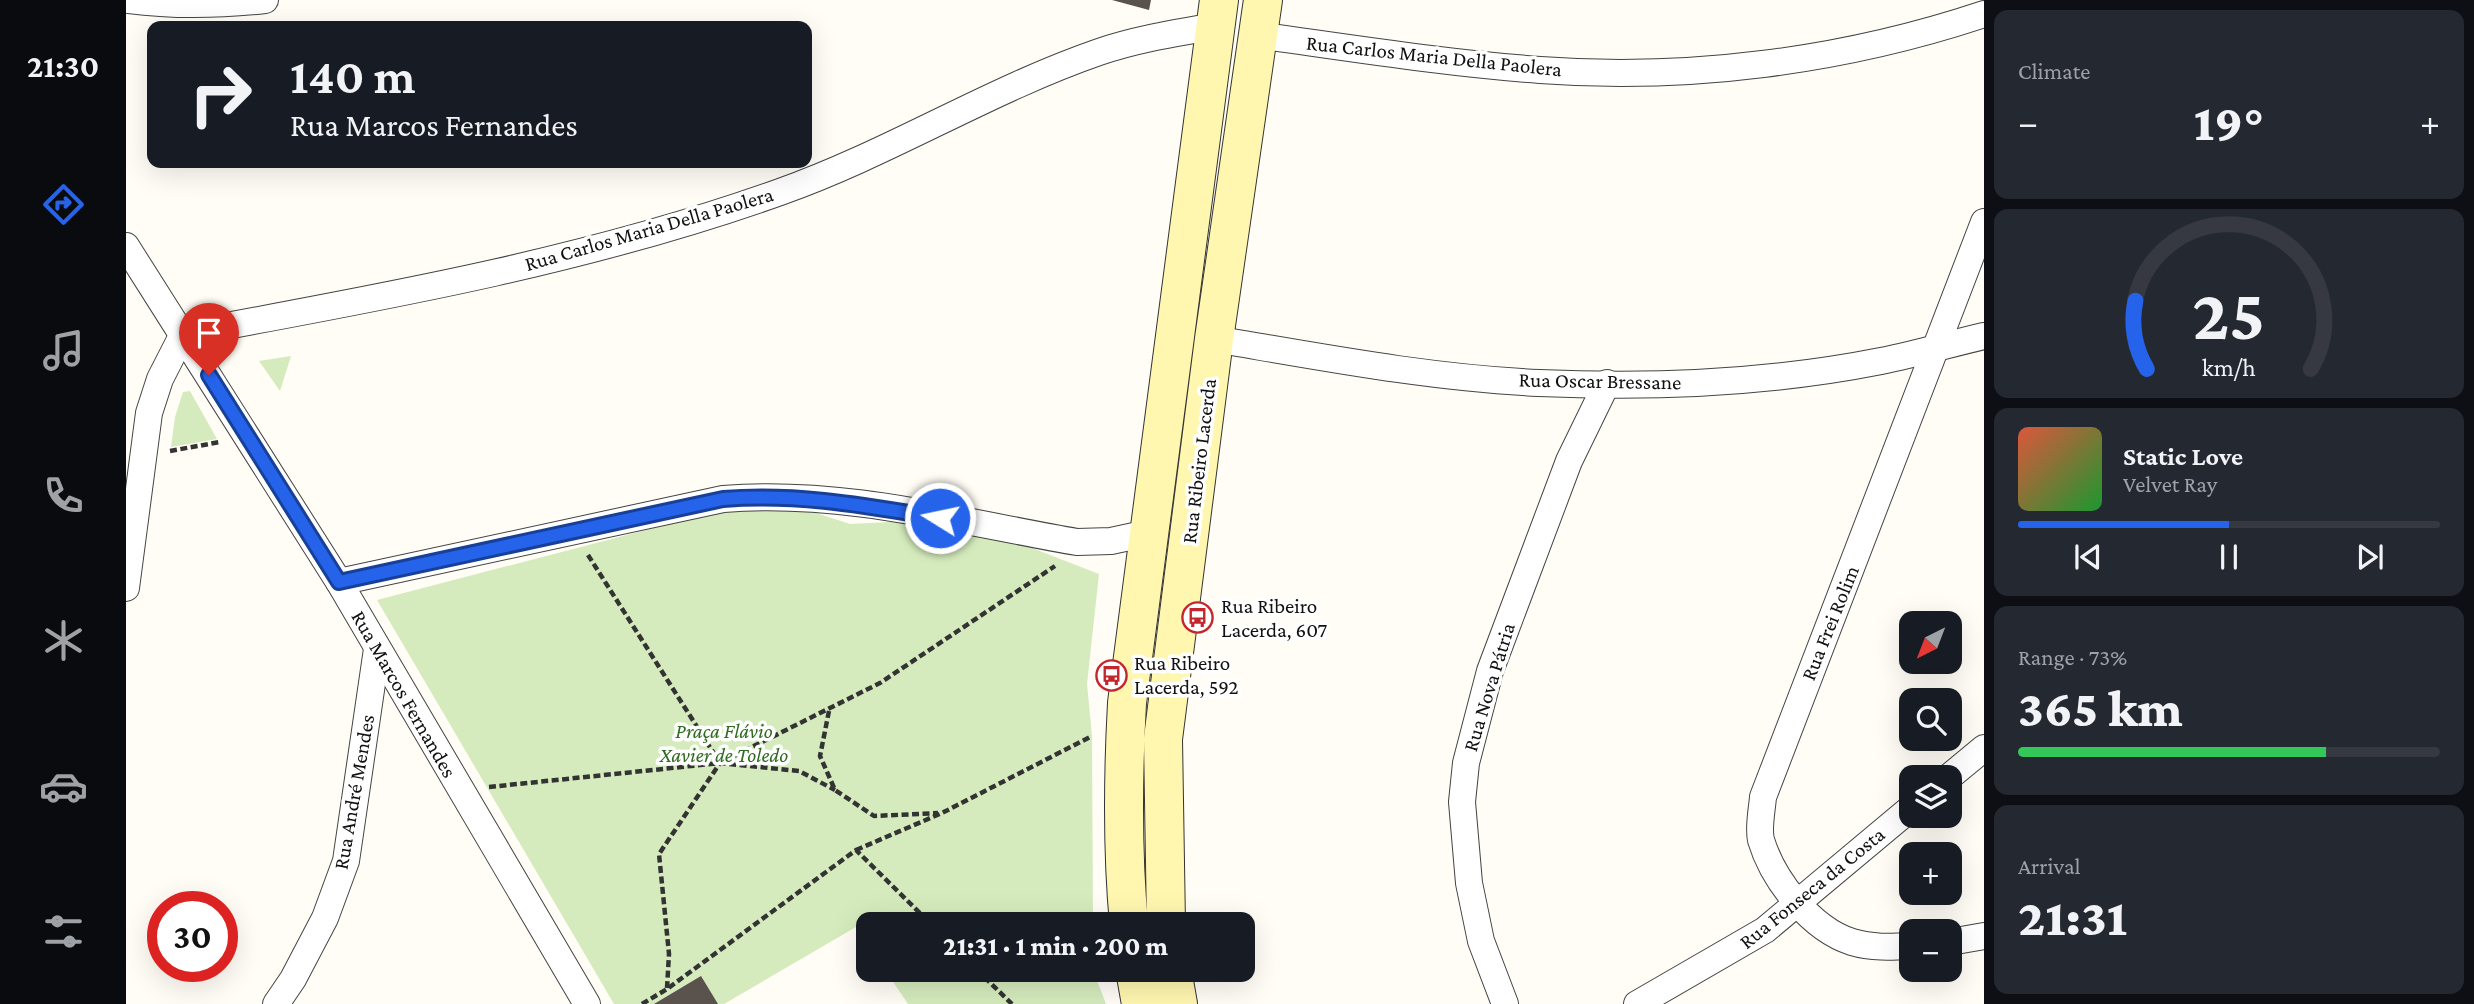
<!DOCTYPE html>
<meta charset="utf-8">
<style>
:root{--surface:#171b24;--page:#242831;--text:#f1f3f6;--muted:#9ea1a6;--line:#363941;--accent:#2563eb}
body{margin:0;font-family:"Crimson Pro",serif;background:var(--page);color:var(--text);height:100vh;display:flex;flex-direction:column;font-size:26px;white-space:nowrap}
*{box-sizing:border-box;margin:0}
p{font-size:23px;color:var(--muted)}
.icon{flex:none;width:38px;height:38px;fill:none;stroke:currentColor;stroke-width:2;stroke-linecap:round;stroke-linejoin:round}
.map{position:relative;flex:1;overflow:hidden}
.drawer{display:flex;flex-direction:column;gap:10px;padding:10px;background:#0d0f14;width:490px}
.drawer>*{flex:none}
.guide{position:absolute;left:21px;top:21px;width:665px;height:147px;border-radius:14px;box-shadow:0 7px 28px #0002;background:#171b24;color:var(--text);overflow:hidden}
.needle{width:46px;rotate:222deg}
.buttons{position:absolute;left:1773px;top:611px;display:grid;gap:14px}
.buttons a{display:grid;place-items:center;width:63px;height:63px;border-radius:14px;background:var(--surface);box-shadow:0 7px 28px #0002;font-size:35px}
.speed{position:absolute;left:21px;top:891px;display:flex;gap:14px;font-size:35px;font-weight:700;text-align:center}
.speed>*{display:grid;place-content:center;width:91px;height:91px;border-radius:50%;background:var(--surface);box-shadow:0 7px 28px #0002;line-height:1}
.speed .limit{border:10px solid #d22;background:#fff;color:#111}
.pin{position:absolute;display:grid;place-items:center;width:60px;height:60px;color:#fff;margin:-72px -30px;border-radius:50% 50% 50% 0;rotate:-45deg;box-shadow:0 0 7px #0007}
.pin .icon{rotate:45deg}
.me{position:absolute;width:77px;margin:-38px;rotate:280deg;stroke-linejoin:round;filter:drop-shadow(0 0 5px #0008)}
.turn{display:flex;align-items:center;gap:24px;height:147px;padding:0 28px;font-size:32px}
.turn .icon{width:91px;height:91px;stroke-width:2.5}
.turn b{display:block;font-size:49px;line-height:60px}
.big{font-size:52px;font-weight:800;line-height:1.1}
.drawer .widget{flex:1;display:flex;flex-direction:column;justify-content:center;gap:10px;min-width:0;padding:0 24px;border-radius:14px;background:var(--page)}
.drawer .dial{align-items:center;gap:0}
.dial svg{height:182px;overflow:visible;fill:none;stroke:var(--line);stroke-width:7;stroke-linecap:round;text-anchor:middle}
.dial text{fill:var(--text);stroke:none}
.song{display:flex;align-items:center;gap:21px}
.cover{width:84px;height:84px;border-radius:10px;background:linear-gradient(135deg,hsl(10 70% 55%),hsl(130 70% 35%))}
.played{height:7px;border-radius:4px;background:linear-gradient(90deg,var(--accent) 50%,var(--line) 50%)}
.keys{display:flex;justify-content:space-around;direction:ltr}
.heat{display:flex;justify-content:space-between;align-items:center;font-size:38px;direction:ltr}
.charge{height:10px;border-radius:5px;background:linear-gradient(90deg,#34c759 73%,var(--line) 0)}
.trip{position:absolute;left:730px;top:912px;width:399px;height:70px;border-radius:14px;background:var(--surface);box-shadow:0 7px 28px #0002;font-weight:800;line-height:70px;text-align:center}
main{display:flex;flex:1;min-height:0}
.tab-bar{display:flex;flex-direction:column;width:126px;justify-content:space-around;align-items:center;background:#090b0e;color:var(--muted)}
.tab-bar .icon{width:49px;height:49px}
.tab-bar .on{color:var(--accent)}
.tab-bar b{font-size:32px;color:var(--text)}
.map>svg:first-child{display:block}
</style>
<main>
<nav class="tab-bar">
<b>21:30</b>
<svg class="icon on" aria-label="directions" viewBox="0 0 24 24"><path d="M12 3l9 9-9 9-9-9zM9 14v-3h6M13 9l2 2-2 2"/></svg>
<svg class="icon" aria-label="music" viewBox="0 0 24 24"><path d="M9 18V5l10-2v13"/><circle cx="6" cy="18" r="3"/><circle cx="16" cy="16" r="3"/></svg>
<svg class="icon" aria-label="phone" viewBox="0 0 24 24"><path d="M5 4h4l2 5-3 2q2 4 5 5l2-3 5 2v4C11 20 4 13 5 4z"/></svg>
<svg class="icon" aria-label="climate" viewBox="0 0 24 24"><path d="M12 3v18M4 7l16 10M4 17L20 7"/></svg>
<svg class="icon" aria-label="car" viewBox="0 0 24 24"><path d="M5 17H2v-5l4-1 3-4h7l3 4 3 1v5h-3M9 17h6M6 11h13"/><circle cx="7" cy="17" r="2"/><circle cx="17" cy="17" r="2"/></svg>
<svg class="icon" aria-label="filters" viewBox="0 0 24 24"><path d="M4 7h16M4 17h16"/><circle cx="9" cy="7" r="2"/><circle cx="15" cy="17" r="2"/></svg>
</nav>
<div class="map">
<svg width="1858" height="1004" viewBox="0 0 1858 1004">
<rect width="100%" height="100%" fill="#fffdf5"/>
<g fill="#d5ebbd">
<path d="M165,356L154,391L133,361Z"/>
<path d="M64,391L91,439L45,447L49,417L57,392Z"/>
<path d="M612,506L678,509L724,524L785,521L878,537L973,574L961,684L966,736L967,924H742V945L730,927L598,1004H488L251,600Z"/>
<path d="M759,970H967L980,1004H782Z"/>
</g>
<g fill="#5a524d">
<path d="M986,0H1025L1023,10Z"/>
<path d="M575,976L592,1004H528Z"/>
</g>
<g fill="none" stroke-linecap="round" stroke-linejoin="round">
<defs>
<g id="street">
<path d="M3,0C49,6 93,5 139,0"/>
<path d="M1131,35C1225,48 1319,63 1414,70C1563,81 1717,61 1858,14"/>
<path d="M0,246L213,582L461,1004"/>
<path d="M1088,339C1195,357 1304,378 1413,383C1526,388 1644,383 1755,361C1790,354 1824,344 1858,336"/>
<path d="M213,582L597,499C716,489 835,522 951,542L985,541L1022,533"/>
<path d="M0,588L23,413L34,379L57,334C258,297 461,261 654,192C764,153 863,90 973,52C1011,39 1050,33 1090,26"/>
<path d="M1823,777L1858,748"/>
<path d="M1824,942L1858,936"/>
<path d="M1785,946C1765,947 1746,948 1726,942C1685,929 1647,880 1635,840C1632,828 1636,810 1637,797L1858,222"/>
<path d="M150,1004L167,979L199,918L220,861L251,649"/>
<path d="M1379,1004L1355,941L1343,883L1336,802L1340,763L1364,671L1443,461L1481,383"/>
<path d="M1511,1004L1639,930L1785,808"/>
</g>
<g id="secondary">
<path d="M1003,924C996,850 997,777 1001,703L1093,0"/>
<path d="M1040,924L1037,739L1088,339L1137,0"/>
<path d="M1009,970L1015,1004"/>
<path d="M1046,970L1052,1004"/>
</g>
</defs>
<use href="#street" stroke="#444" stroke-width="28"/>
<use href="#secondary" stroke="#333" stroke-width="40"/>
<g stroke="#333" stroke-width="4.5" stroke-dasharray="7 3.5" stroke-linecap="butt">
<path d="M44,451L94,442"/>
<path d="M462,555L594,763L754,683L929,566"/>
<path d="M703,711L694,756L709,790L748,816L812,813"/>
<path d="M363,787L594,763L673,771L709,790"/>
<path d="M730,850L816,813L966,736"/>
<path d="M851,970L886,1004"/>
<path d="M541,988L543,954L533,854L594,763"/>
<path d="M516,1004L541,989L730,850L805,924"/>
</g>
<use href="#street" stroke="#fff" stroke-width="26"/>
<use href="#secondary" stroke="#fff6b0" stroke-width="38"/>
</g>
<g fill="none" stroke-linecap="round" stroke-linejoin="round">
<defs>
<path id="route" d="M83,375L213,582L597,499C672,493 741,506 814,518"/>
</defs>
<use href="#route" stroke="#184099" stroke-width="18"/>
<use href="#route" stroke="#2563eb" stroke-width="12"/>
</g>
<defs>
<symbol id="bus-ring" viewBox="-11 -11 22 22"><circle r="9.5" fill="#fff" stroke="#c4262e" stroke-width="1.5"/><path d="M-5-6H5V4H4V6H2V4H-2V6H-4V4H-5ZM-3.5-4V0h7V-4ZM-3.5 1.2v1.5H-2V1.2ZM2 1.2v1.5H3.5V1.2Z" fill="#c4262e"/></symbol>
</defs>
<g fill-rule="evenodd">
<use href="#bus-ring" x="1054" y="600" width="35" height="35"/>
<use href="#bus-ring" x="968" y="658" width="35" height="35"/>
</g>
<g text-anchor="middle" stroke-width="7" stroke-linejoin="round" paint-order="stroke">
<g font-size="21" fill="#111" stroke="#fff">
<text transform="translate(1308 56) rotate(6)" y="7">Rua Carlos Maria Della Paolera</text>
<text transform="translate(523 229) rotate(-16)" y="7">Rua Carlos Maria Della Paolera</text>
<text transform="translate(1474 381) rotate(1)" y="7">Rua Oscar Bressane</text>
<text transform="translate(1073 461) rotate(-83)" y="7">Rua Ribeiro Lacerda</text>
<text transform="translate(1704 623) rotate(-68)" y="7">Rua Frei Rolim</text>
<text transform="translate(1363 687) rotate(-73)" y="7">Rua Nova Pátria</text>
<text transform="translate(278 694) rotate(60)" y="7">Rua Marcos Fernandes</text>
<text transform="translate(228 792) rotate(-80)" y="7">Rua André Mendes</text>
<text transform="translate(1686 888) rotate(-39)" y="7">Rua Fonseca da Costa</text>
</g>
<g font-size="21" fill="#111" stroke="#fff" text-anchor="start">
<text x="1095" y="613">Rua Ribeiro<tspan x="1095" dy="24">Lacerda, 607</tspan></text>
<text x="1008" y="670">Rua Ribeiro<tspan x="1008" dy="24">Lacerda, 592</tspan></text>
</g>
<g font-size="21" font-style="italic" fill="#2f6b1f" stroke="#fff">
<text x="598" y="738">Praça Flávio<tspan x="598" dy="24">Xavier de Toledo</tspan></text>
</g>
</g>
</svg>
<div class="buttons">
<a><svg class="needle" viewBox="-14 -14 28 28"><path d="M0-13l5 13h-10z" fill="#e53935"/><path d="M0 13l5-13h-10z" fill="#9ea1a6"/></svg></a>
<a><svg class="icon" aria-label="search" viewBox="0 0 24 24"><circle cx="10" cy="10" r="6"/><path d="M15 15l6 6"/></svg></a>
<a><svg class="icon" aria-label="layers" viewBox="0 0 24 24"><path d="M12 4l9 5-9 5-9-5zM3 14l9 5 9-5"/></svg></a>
<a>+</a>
<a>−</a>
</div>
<div class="speed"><div class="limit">30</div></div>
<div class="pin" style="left:83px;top:375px;background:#d93025"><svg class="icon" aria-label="arrive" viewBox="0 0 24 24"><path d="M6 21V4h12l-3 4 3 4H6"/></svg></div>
<svg class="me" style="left:814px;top:518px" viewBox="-20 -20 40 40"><circle r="17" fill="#2563eb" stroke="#fff" stroke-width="3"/><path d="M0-11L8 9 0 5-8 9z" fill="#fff"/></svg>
<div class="trip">21:31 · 1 min · 200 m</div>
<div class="guide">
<div class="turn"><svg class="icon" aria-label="right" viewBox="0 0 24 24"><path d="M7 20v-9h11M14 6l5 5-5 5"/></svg><div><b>140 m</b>Rua Marcos Fernandes</div></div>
</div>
</div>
<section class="drawer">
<div class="widget"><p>Climate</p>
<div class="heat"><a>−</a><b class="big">19°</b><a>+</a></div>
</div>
<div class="widget dial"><svg viewBox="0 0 100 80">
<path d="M14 69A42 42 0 1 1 86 69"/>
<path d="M14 69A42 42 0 0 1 9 39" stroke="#2563eb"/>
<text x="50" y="56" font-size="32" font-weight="700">25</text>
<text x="50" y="72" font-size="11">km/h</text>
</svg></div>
<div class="widget">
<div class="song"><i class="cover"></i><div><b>Static Love</b><p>Velvet Ray</p></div></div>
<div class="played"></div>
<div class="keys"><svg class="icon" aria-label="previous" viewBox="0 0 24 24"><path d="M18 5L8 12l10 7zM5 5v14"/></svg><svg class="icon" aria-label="pause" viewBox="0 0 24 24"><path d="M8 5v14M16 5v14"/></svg><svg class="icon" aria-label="next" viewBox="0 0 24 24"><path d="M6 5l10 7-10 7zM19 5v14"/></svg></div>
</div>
<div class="widget"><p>Range · 73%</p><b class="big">365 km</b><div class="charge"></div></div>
<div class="widget"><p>Arrival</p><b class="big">21:31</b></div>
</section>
</main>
